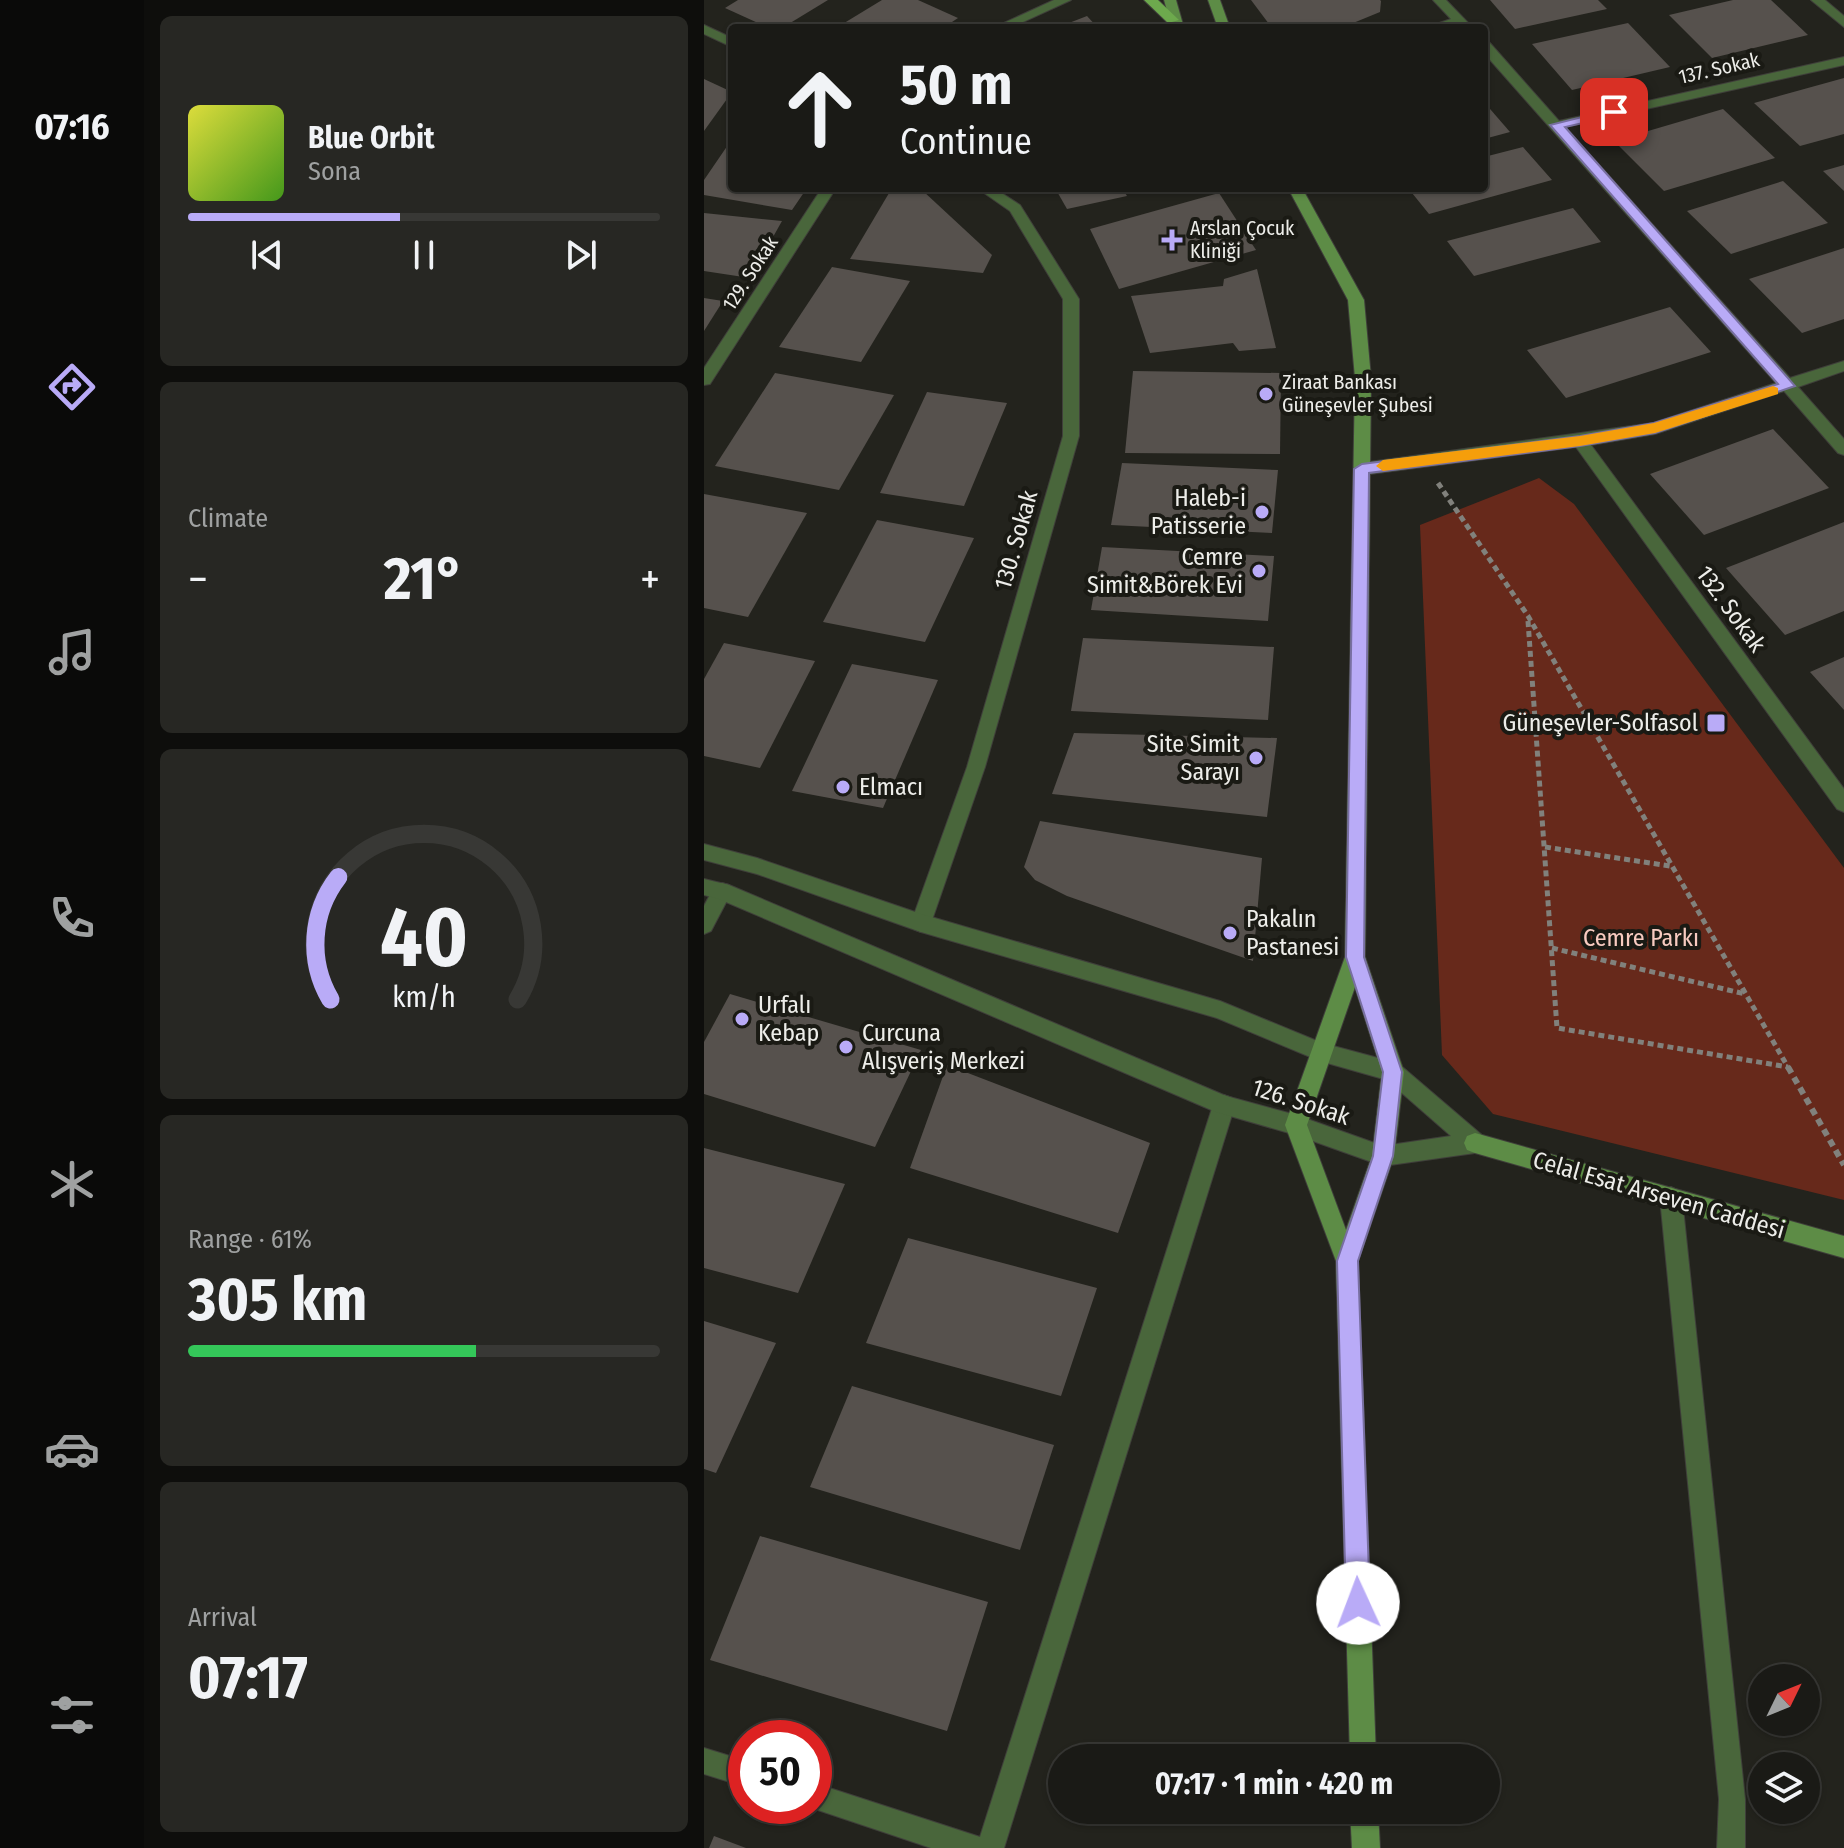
<!DOCTYPE html>
<meta charset="utf-8">
<style>
:root{--surface:#1a1a16;--page:#272723;--text:#f1f3f6;--muted:#9fa1a1;--line:#383835;--accent:#b9abf7}
body{margin:0;font-family:"Fira Sans Condensed",sans-serif;background:var(--page);color:var(--text);height:100vh;display:flex;flex-direction:column;font-size:30px;white-space:nowrap}
*{box-sizing:border-box;margin:0}
p{font-size:26px;color:var(--muted)}
.icon{flex:none;width:44px;height:44px;fill:none;stroke:currentColor;stroke-width:2;stroke-linecap:round;stroke-linejoin:round}
.map{position:relative;flex:1;overflow:hidden}
.side{display:flex;flex-direction:column;gap:16px;padding:16px;background:#0e0e0c;width:560px}
.side>*{flex:none}
.top-card{position:absolute;left:24px;top:24px;width:760px;height:168px;border-radius:8px;box-shadow:0 2px 6px #0004,0 0 0 2px var(--line);background:#1a1a16;color:var(--text);overflow:hidden}
.needle{width:52px;rotate:47deg}
.tools{position:absolute;left:1044px;top:1664px;display:grid;gap:16px}
.tools a{display:grid;place-items:center;width:72px;height:72px;border-radius:50%;background:var(--surface);box-shadow:0 2px 6px #0004,0 0 0 2px var(--line);font-size:40px}
.speed{position:absolute;left:24px;top:1720px;display:flex;gap:16px;font-size:40px;font-weight:700;text-align:center}
.speed>*{display:grid;place-content:center;width:104px;height:104px;border-radius:50%;background:var(--surface);box-shadow:0 2px 6px #0004,0 0 0 2px var(--line);line-height:1}
.speed .limit{border:12px solid #d22;background:#fff;color:#111}
.pin{position:absolute;display:grid;place-items:center;width:68px;height:68px;color:#fff;margin:-34px;border-radius:16px;box-shadow:0 4px 12px #0006}
.me{position:absolute;width:88px;margin:-44px;rotate:358deg;stroke-linejoin:round;filter:drop-shadow(0 0 6px #0008)}
.turn{display:flex;align-items:center;gap:28px;height:168px;padding:0 40px;font-size:36px}
.turn .icon{width:104px;height:104px;stroke-width:2.5}
.turn b{display:block;font-size:56px;line-height:68px}
.big{font-size:60px;font-weight:700;line-height:1.1}
.side .tile{flex:1;display:flex;flex-direction:column;justify-content:center;gap:12px;min-width:0;padding:0 28px;border-radius:12px;background:var(--page)}
.side .dial{align-items:center;gap:0}
.dial svg{height:208px;overflow:visible;fill:none;stroke:var(--line);stroke-width:7;stroke-linecap:round;text-anchor:middle}
.dial text{fill:var(--text);stroke:none}
.song{display:flex;align-items:center;gap:24px}
.cover{width:96px;height:96px;border-radius:12px;background:linear-gradient(135deg,hsl(60 70% 55%),hsl(100 70% 35%))}
.played{height:8px;border-radius:4px;background:linear-gradient(90deg,var(--accent) 45%,var(--line) 45%)}
.keys{display:flex;justify-content:space-around;direction:ltr}
.heat{display:flex;justify-content:space-between;align-items:center;font-size:44px;direction:ltr}
.charge{height:12px;border-radius:6px;background:linear-gradient(90deg,#34c759 61%,var(--line) 0)}
.trip{position:absolute;left:344px;top:1744px;width:452px;height:80px;border-radius:40px;background:var(--surface);box-shadow:0 2px 6px #0004,0 0 0 2px var(--line);font-weight:700;line-height:80px;text-align:center}
main{display:flex;flex:1;min-height:0}
.dock{display:flex;flex-direction:column;width:144px;justify-content:space-around;align-items:center;background:#0a0a09;color:var(--muted)}
.dock .icon{width:56px;height:56px}
.dock .active{color:var(--accent)}
.dock b{font-size:36px;color:var(--text)}
.map>svg:first-child{display:block}
</style>
<main>
<nav class="dock">
<b>07:16</b>
<svg class="icon active" aria-label="directions" viewBox="0 0 24 24"><path d="M12 3l9 9-9 9-9-9zM9 14v-3h6M13 9l2 2-2 2"/></svg>
<svg class="icon" aria-label="music" viewBox="0 0 24 24"><path d="M9 18V5l10-2v13"/><circle cx="6" cy="18" r="3"/><circle cx="16" cy="16" r="3"/></svg>
<svg class="icon" aria-label="phone" viewBox="0 0 24 24"><path d="M5 4h4l2 5-3 2q2 4 5 5l2-3 5 2v4C11 20 4 13 5 4z"/></svg>
<svg class="icon" aria-label="climate" viewBox="0 0 24 24"><path d="M12 3v18M4 7l16 10M4 17L20 7"/></svg>
<svg class="icon" aria-label="car" viewBox="0 0 24 24"><path d="M5 17H2v-5l4-1 3-4h7l3 4 3 1v5h-3M9 17h6M6 11h13"/><circle cx="7" cy="17" r="2"/><circle cx="17" cy="17" r="2"/></svg>
<svg class="icon" aria-label="filters" viewBox="0 0 24 24"><path d="M4 7h16M4 17h16"/><circle cx="9" cy="7" r="2"/><circle cx="15" cy="17" r="2"/></svg>
</nav>
<section class="side">
<div class="tile">
<div class="song"><i class="cover"></i><div><b>Blue Orbit</b><p>Sona</p></div></div>
<div class="played"></div>
<div class="keys"><svg class="icon" aria-label="previous" viewBox="0 0 24 24"><path d="M18 5L8 12l10 7zM5 5v14"/></svg><svg class="icon" aria-label="pause" viewBox="0 0 24 24"><path d="M8 5v14M16 5v14"/></svg><svg class="icon" aria-label="next" viewBox="0 0 24 24"><path d="M6 5l10 7-10 7zM19 5v14"/></svg></div>
</div>
<div class="tile"><p>Climate</p>
<div class="heat"><a>−</a><b class="big">21°</b><a>+</a></div>
</div>
<div class="tile dial"><svg viewBox="0 0 100 80">
<path d="M14 69A42 42 0 1 1 86 69"/>
<path d="M14 69A42 42 0 0 1 17 22" stroke="#b9abf7"/>
<text x="50" y="56" font-size="32" font-weight="700">40</text>
<text x="50" y="72" font-size="11">km/h</text>
</svg></div>
<div class="tile"><p>Range · 61%</p><b class="big">305 km</b><div class="charge"></div></div>
<div class="tile"><p>Arrival</p><b class="big">07:17</b></div>
</section>
<div class="map">
<svg width="1140" height="1848" viewBox="0 0 1140 1848">
<rect width="100%" height="100%" fill="#23231d"/>
<path fill="#67291b" d="M835,478L870,504L1140,868V1200L789,1114L738,1055L716,525Z"/>
<g fill="#56514d">
<path d="M34,0H124L78,28H65L21,8Z"/>
<path d="M178,0H214L254,18L239,28H132Z"/>
<path d="M547,0H676L677,1L676,12L637,28H568Z"/>
<path d="M786,0H894L903,9L811,29Z"/>
<path d="M1029,0H1067L1104,35L1008,58L965,15Z"/>
<path d="M383,16L394,28H352Z"/>
<path d="M924,23L966,67L868,90L828,44Z"/>
<path d="M1140,78V134L1096,146L1050,103Z"/>
<path d="M0,79L28,92L0,131Z"/>
<path d="M780,102L806,132L780,139Z"/>
<path d="M1019,109L1071,158L960,191L910,141Z"/>
<path d="M28,139V188H103L88,210L0,195V180Z"/>
<path d="M819,147L848,180L725,214L704,188H780V157Z"/>
<path d="M1140,165V191L1119,171Z"/>
<path d="M1079,181L1124,223L1027,254L983,211Z"/>
<path d="M188,188L219,191L288,255L279,273L146,259Z"/>
<path d="M351,188H418L423,196L363,209Z"/>
<path d="M515,193L552,250L415,289L386,229Z"/>
<path d="M869,208L897,242L770,276L743,241Z"/>
<path d="M0,213L78,221L46,278L0,271Z"/>
<path d="M1140,248V319L1098,333L1045,279Z"/>
<path d="M128,267L206,281L157,362L75,347Z"/>
<path d="M553,269L572,348L535,351L529,343L446,353L427,296L519,286L520,279Z"/>
<path d="M0,298L19,301L0,331Z"/>
<path d="M966,307L1007,352L862,398L823,350Z"/>
<path d="M429,371L577,373L576,454L421,453Z"/>
<path d="M71,373L190,395L135,490L11,466Z"/>
<path d="M223,392L303,403L260,506L176,493Z"/>
<path d="M1069,429L1125,488L1000,535L946,474Z"/>
<path d="M418,463L574,470L568,533L407,525Z"/>
<path d="M0,494L103,513L44,617L0,608Z"/>
<path d="M173,520L270,538L221,642L119,622Z"/>
<path d="M1140,522V611L1081,635L1022,568Z"/>
<path d="M398,547L570,556L564,621L387,610Z"/>
<path d="M379,638L570,647L564,720L367,711Z"/>
<path d="M20,643L111,661L56,768L0,756V679Z"/>
<path d="M1140,657V710L1106,672Z"/>
<path d="M148,664L234,680L179,808L88,791Z"/>
<path d="M370,733L573,738L563,817L348,794Z"/>
<path d="M336,821L558,858L549,961L363,896L331,880L320,867Z"/>
<path d="M26,994L217,1050L171,1147L0,1094V1042Z"/>
<path d="M243,1065L446,1143L414,1233L206,1168Z"/>
<path d="M0,1148L141,1184L94,1293L0,1268Z"/>
<path d="M204,1238L393,1288L357,1396L162,1343Z"/>
<path d="M0,1321L72,1343L12,1473L0,1469Z"/>
<path d="M148,1386L350,1445L316,1550L106,1487Z"/>
<path d="M56,1536L284,1602L243,1731L6,1660Z"/>
<path d="M10,1836L42,1848H5Z"/>
</g>
<g fill="none" stroke-linecap="round" stroke-linejoin="round">
<defs>
<g id="minor">
<path d="M350,0H367L306,28H289Z"/>
<path d="M729,0H742L769,28H721L747,19Z"/>
<path d="M1107,0H1121L1140,16V27Z"/>
<path d="M0,25L28,38V47L0,34Z"/>
<path d="M780,41L785,42L855,121L1140,57V65L861,127L1086,378L1140,361V371L1094,387L1140,439V455L1134,453L1080,391L951,434L887,445L1140,789V812L1133,809L872,447L658,475L650,469L658,463L949,423L1072,383L780,53Z"/>
<path d="M118,188H132L6,384L0,385V368Z"/>
<path d="M273,188H290L316,205L375,299V436L281,767L227,923L224,929L217,932L210,929L207,923L263,767L359,436V299L306,211Z"/>
<path d="M18,883L25,885L28,891L7,931L0,934V906L11,885Z"/>
<path d="M520,1095L528,1098L531,1105L300,1848H227L102,1806H110V1783L276,1837L509,1105L512,1098Z"/>
<path d="M967,1187L975,1191L978,1198L1041,1799V1848H1013L1015,1799L956,1198L959,1191Z"/>
<path d="M0,1748L42,1761V1787L0,1774Z"/>
</g>
<path id="tertiary" d="M0,844L53,858L217,914L516,1001L618,1043L689,1062L696,1065L779,1136L782,1143L779,1150L771,1153L679,1166L592,1135L512,1112L15,899L0,895V879L25,885L522,1096L592,1115L679,1146L747,1136L683,1080L616,1061L513,1018L217,932L53,874L0,860Z"/>
<g id="secondary">
<path d="M460,0H472L480,28H468Z"/>
<path d="M504,0H516L526,28H514Z"/>
<path d="M584,188H598L660,300L667,378L661,957L700,1072L690,1156L654,1261L672,1758H646L632,1261L581,1125L641,957L651,378L644,300ZM651,987L678,1072L668,1156L642,1230L603,1125Z"/>
<path d="M771,1133L1140,1236V1258L771,1153L763,1150L760,1143L763,1136Z"/>
<path d="M646,1810H674L676,1848H648Z"/>
</g>
<path id="primary" d="M440,0H454L475,20L464,23Z"/>
</defs>
<use href="#minor" stroke="#3f3f3a" stroke-width="2"/>
<use href="#tertiary" stroke="#3f3f3a" stroke-width="2"/>
<use href="#secondary" stroke="#3f3f3a" stroke-width="2"/>
<use href="#primary" stroke="#3f3f3a" stroke-width="2"/>
<g stroke="#81817c" stroke-width="5" stroke-dasharray="6 4" stroke-linecap="butt">
<path d="M734,483L824,616L1085,1069"/>
<path d="M824,621L853,1028L1084,1067"/>
<path d="M841,847L966,866"/>
<path d="M848,948L1041,994"/>
</g>
<path stroke="#81817c" stroke-width="6" stroke-dasharray="7 5" stroke-linecap="butt" d="M1084,1067L1140,1165"/>
<use href="#minor" fill="#49663b" fill-rule="evenodd"/>
<use href="#tertiary" fill="#49663b" fill-rule="evenodd"/>
<use href="#secondary" fill="#5d8c46" fill-rule="evenodd"/>
<use href="#primary" fill="#6da94d" fill-rule="evenodd"/>
</g>
<path fill="#b9abf7" stroke="#786fa1" stroke-width="2" d="M910,109L914,110V115L861,127L1091,386L951,433L876,446L665,473L660,957L698,1072L689,1156L654,1261L666,1603L662,1611L654,1614L646,1611L642,1603L633,1261L669,1156L679,1072L642,957L650,469L658,464L876,436L950,423L1074,384L846,125Z"/>
<path fill="#f59e0b" d="M1069,386L1074,388V394L951,433L876,446L679,471L672,466L679,460L876,436L950,423Z"/>
<g fill="#b9abf7" stroke="#1a1a14" stroke-width="3">
<path d="M464 228h8v8h8v8h-8v8h-8v-8h-8v-8h8z"/>
<circle cx="562" cy="394" r="8"/>
<circle cx="558" cy="512" r="8"/>
<circle cx="555" cy="571" r="8"/>
<rect x="1002" y="713" width="20" height="20" rx="4"/>
<circle cx="552" cy="758" r="8"/>
<circle cx="139" cy="787" r="8"/>
<circle cx="526" cy="933" r="8"/>
<circle cx="38" cy="1019" r="8"/>
<circle cx="142" cy="1047" r="8"/>
</g>
<g text-anchor="middle" stroke-width="8" stroke-linejoin="round" paint-order="stroke">
<g font-size="20" fill="#edede9" stroke="#1a1a14">
<text transform="translate(1015 68) rotate(-13)" y="7">137. Sokak</text>
<text transform="translate(46 273) rotate(-57)" y="7">129. Sokak</text>
</g>
<g font-size="20" fill="#edede9" stroke="#1a1a14" text-anchor="start">
<text x="486" y="235">Arslan Çocuk<tspan x="486" dy="23">Kliniği</tspan></text>
<text x="578" y="389">Ziraat Bankası<tspan x="578" dy="23">Güneşevler Şubesi</tspan></text>
</g>
<g font-size="24" fill="#edede9" stroke="#1a1a14" text-anchor="end">
<text x="542" y="506">Haleb-i<tspan x="542" dy="28">Patisserie</tspan></text>
<text x="539" y="565">Cemre<tspan x="539" dy="28">Simit&amp;Börek Evi</tspan></text>
<text x="994" y="731">Güneşevler-Solfasol</text>
<text x="536" y="752">Site Simit<tspan x="536" dy="28">Sarayı</tspan></text>
<text x="155" y="795" text-anchor="start">Elmacı</text>
<text x="542" y="927" text-anchor="start">Pakalın<tspan x="542" dy="28">Pastanesi</tspan></text>
<text x="54" y="1013" text-anchor="start">Urfalı<tspan x="54" dy="28">Kebap</tspan></text>
<text x="158" y="1041" text-anchor="start">Curcuna<tspan x="158" dy="28">Alışveriş Merkezi</tspan></text>
</g>
<g font-size="24" fill="#edede9" stroke="#1a1a14">
<text transform="translate(312 540) rotate(-74)" y="8">130. Sokak</text>
<text transform="translate(1027 609) rotate(54)" y="8">132. Sokak</text>
<text transform="translate(597 1102) rotate(18)" y="8">126. Sokak</text>
<text transform="translate(955 1195) rotate(16)" y="8">Celal Esat Arseven Caddesi</text>
</g>
<g font-size="24" fill="#f8cbc0" stroke="#1a1a14">
<text x="937" y="946">Cemre Parkı</text>
</g>
</g>
</svg>
<div class="tools">
<a><svg class="needle" viewBox="-14 -14 28 28"><path d="M0-13l5 13h-10z" fill="#e53935"/><path d="M0 13l5-13h-10z" fill="#9fa1a1"/></svg></a>
<a><svg class="icon" aria-label="layers" viewBox="0 0 24 24"><path d="M12 4l9 5-9 5-9-5zM3 14l9 5 9-5"/></svg></a>
</div>
<div class="speed"><div class="limit">50</div></div>
<div class="pin" style="left:910px;top:112px;background:#d93025"><svg class="icon" aria-label="arrive" viewBox="0 0 24 24"><path d="M6 21V4h12l-3 4 3 4H6"/></svg></div>
<svg class="me" style="left:654px;top:1603px" viewBox="-20 -20 40 40"><circle r="19" fill="#fff"/><path d="M0-13L10 11 0 6-10 11z" fill="#b9abf7"/></svg>
<div class="trip">07:17 · 1 min · 420 m</div>
<div class="top-card">
<div class="turn"><svg class="icon" aria-label="ahead" viewBox="0 0 24 24"><path d="M12 20V5M6 11l6-6 6 6"/></svg><div><b>50 m</b>Continue</div></div>
</div>
</div>
</main>
